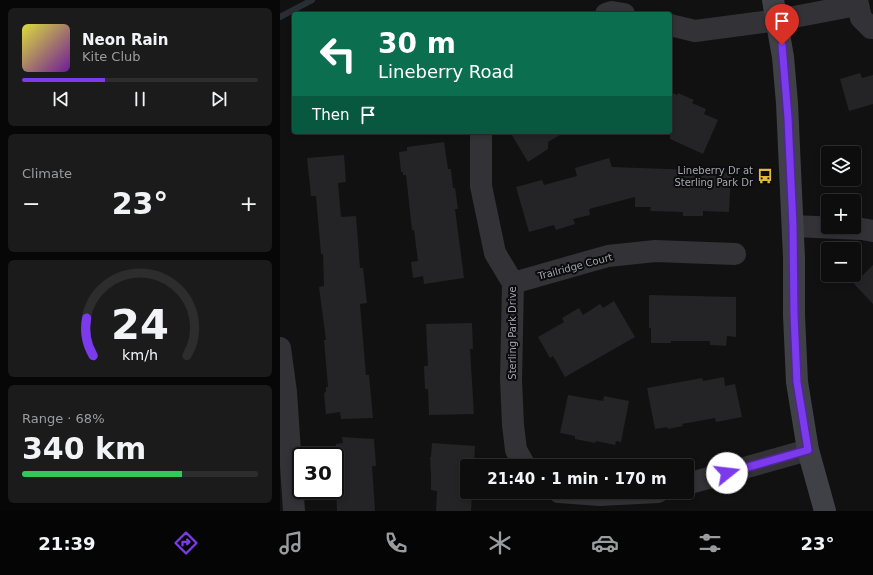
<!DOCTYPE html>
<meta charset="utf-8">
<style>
:root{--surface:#0d0d0e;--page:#1b1b1c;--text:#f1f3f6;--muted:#9a9c9e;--line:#2d2d2e;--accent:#7c3aed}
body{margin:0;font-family:"DejaVu Sans",sans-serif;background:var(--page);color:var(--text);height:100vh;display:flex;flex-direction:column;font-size:15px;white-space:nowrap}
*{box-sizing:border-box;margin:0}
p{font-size:13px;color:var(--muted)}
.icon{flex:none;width:22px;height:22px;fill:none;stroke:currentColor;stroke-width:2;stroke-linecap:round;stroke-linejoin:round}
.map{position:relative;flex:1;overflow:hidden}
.side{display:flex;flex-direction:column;gap:8px;padding:8px;background:#070708;width:280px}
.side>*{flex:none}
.banner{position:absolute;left:12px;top:12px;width:380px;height:122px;border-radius:4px;box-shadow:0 2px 6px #0003,0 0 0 1px var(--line);background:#0b6e4f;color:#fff;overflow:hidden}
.tools{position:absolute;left:541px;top:146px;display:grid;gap:8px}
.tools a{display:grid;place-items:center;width:40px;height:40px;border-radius:4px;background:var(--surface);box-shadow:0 2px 6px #0003,0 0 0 1px var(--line);font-size:20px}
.speed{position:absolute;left:12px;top:447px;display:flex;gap:8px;font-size:20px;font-weight:700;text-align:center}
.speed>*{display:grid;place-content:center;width:52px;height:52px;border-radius:50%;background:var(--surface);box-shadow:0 2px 6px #0003,0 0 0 1px var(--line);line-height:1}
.speed .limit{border:2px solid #111;border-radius:6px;background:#fff;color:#111}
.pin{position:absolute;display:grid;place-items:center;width:34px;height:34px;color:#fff;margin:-41px -17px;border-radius:50% 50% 50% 0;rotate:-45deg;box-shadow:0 0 4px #0007}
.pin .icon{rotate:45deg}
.me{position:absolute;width:44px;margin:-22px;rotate:74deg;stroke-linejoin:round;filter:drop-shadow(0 0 3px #0008)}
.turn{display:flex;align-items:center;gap:14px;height:84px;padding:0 20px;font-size:18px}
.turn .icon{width:52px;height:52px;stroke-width:2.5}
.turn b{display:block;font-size:28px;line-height:34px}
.then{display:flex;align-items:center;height:38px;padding:0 20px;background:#0003;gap:8px;font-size:15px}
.big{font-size:30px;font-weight:700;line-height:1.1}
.side .card{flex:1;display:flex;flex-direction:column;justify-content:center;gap:6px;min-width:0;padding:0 14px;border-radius:6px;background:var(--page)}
.side .dial{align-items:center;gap:0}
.dial svg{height:104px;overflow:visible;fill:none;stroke:var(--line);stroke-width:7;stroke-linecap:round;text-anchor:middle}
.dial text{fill:var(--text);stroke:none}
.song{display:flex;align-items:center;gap:12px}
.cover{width:48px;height:48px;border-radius:6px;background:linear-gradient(135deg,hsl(60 70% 55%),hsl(280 70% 35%))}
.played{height:4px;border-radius:2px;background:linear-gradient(90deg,var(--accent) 35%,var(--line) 35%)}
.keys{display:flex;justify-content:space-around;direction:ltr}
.heat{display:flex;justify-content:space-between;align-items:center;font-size:22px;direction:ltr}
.charge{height:6px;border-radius:3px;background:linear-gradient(90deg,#34c759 68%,var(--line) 0)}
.trip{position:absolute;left:180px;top:459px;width:234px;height:40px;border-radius:4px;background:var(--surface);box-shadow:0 2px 6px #0003,0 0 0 1px var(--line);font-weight:700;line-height:40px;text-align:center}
.menu{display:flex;height:64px;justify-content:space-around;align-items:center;background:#050506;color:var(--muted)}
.menu .icon{width:28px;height:28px}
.menu .current{color:var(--accent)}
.menu b{font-size:18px;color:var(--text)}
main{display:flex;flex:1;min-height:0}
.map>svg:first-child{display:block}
</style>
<main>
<section class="side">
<div class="card">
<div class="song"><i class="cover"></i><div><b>Neon Rain</b><p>Kite Club</p></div></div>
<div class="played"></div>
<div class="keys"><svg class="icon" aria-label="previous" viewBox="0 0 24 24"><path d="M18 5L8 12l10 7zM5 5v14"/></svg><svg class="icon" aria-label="pause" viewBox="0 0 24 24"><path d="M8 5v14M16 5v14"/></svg><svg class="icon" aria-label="next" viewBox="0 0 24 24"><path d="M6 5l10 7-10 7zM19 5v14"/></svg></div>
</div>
<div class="card"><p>Climate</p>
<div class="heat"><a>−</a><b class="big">23°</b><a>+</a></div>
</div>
<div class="card dial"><svg viewBox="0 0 100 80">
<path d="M14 69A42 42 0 1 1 86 69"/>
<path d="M14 69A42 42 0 0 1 9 40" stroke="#7c3aed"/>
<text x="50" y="56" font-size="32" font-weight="700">24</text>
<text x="50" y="72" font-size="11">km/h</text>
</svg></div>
<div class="card"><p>Range · 68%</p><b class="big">340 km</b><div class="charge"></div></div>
</section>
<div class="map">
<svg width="593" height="511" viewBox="0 0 593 511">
<rect width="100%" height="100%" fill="#111112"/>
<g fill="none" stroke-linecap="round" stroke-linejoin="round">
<path stroke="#282e34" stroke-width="6" d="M0,17L32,0"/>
</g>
<g fill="#242426">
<path d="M580,73L582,78L593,75V104L569,111L560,79Z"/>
<path d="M390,92L397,95L398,93L414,100L412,103L426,109L424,114L438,120L423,154L390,139Z"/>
<path d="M230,132H285L268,142V149L248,162Z"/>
<path d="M164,142L168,169H171L173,188H175L178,209H175L184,278L144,284L143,276L133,278L131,262L138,261L134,230H132L126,175H123V172H121L119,152L127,151V147Z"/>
<path d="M64,155L66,182L58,183L61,217L76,216L80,268H83L87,303L80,304L86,375H89L93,418L61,419L60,412L46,414L44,393L46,392V387H48L44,340H46L39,287L44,286L43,254H41L36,196H31L27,158Z"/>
<path d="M329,158L332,167L441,171V172L451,173L449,212L423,211V216H403V212L370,211L371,207H355V197L309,209L310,215L293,219L295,224L276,230L274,225L249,232L236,187L262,180L264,185L297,176L295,168Z"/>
<path d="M593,265V304L574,284Z"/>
<path d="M369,295L456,297V337L447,336L446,346L430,345V341H391V343H371V327L369,329Z"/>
<path d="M334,301L355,337L285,377L273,356L270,358L258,337L284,322L282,318L299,308L303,315L320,304L323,308Z"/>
<path d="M192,323L193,349H190L194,414L149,415L148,389H145L144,366H148L146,324Z"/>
<path d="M444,377L445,386L455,384L462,417L436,422L435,418L402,424L403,426L388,429L387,427L375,429L367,388L422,378L423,381Z"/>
<path d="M288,395L323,401L324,396L349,401L341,442L336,441L335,445L316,441L315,443L295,439V436L280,433Z"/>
<path d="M62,437L94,439L96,466H92L95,511H57L55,448H56V444L63,443Z"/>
<path d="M152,443L195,446L194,466H187V492H192L191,511H156L157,491L151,490V476L150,457H151Z"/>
</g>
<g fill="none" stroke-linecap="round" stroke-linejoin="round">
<g stroke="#323237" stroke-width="22">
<path d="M577,0L581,18L591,28H593"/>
<path d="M326,14L332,12L344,14"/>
<path d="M390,25L415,31L498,20L577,5"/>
<path d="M201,132V186L215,253L233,283L231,379L233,425L236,450L245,466"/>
<path d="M513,226L582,229L593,231"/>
<path d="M233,283L328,256L375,251L455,254"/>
<path d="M0,348L6,392L14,511"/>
<path d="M407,484L528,450"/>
<path d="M279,492L320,495L378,492"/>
</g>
<path stroke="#404146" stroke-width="22" d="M493,0L503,57L507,103L514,258V315L517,382L528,450L545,511"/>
</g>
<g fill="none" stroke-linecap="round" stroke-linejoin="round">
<defs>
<path id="route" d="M447,473L528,450L517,382L514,315L513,226L508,118L502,45"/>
</defs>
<use href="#route" stroke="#51269a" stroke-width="10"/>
<use href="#route" stroke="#7c3aed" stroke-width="7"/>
</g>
<defs>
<symbol id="bus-bare" viewBox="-9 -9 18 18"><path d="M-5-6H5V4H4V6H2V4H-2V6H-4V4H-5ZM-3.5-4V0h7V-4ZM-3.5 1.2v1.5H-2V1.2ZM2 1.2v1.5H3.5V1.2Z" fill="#e2b938" stroke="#0c0c0d" stroke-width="2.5" paint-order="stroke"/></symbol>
</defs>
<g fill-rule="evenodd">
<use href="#bus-bare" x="474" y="165" width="22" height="22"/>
</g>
<g text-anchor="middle" stroke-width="4" stroke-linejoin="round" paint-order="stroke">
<g font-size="10" fill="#a3a6b2" stroke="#0c0c0d" text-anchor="end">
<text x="473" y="174">Lineberry Dr at<tspan x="473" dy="12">Sterling Park Dr</tspan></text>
</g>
<g font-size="10" fill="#a3a6b2" stroke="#0c0c0d">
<text transform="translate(295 266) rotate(-15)" y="4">Trailridge Court</text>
<text transform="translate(232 333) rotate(-90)" y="4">Sterling Park Drive</text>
</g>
</g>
</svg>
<div class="tools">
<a><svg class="icon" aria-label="layers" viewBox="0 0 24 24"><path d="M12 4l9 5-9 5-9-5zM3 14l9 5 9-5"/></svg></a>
<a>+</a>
<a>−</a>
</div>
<div class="speed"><div class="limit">30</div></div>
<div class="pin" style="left:502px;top:45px;background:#d93025"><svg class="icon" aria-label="arrive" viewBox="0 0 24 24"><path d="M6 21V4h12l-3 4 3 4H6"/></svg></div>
<svg class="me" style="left:447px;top:473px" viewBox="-20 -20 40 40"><circle r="19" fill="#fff"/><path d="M0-13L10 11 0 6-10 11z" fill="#7c3aed"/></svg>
<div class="trip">21:40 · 1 min · 170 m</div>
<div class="banner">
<div class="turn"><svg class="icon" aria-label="left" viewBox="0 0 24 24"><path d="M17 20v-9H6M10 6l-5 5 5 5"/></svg><div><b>30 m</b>Lineberry Road</div></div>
<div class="then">Then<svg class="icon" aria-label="arrive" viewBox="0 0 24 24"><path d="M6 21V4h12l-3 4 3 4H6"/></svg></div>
</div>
</div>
</main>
<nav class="menu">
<b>21:39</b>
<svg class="icon current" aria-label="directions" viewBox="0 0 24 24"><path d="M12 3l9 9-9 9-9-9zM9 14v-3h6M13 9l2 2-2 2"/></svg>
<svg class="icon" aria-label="music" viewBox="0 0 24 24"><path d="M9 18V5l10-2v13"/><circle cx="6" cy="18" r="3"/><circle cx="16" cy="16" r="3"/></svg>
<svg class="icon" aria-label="phone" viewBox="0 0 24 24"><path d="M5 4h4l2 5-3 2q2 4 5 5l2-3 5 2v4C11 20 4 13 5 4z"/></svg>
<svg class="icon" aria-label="climate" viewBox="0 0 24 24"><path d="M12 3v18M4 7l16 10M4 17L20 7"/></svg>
<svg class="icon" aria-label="car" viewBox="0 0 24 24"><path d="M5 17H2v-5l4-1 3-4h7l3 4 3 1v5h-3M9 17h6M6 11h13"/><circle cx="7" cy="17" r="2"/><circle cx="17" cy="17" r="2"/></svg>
<svg class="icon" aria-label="filters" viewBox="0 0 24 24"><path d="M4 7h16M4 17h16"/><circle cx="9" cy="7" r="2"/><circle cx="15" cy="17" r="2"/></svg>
<b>23°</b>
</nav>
